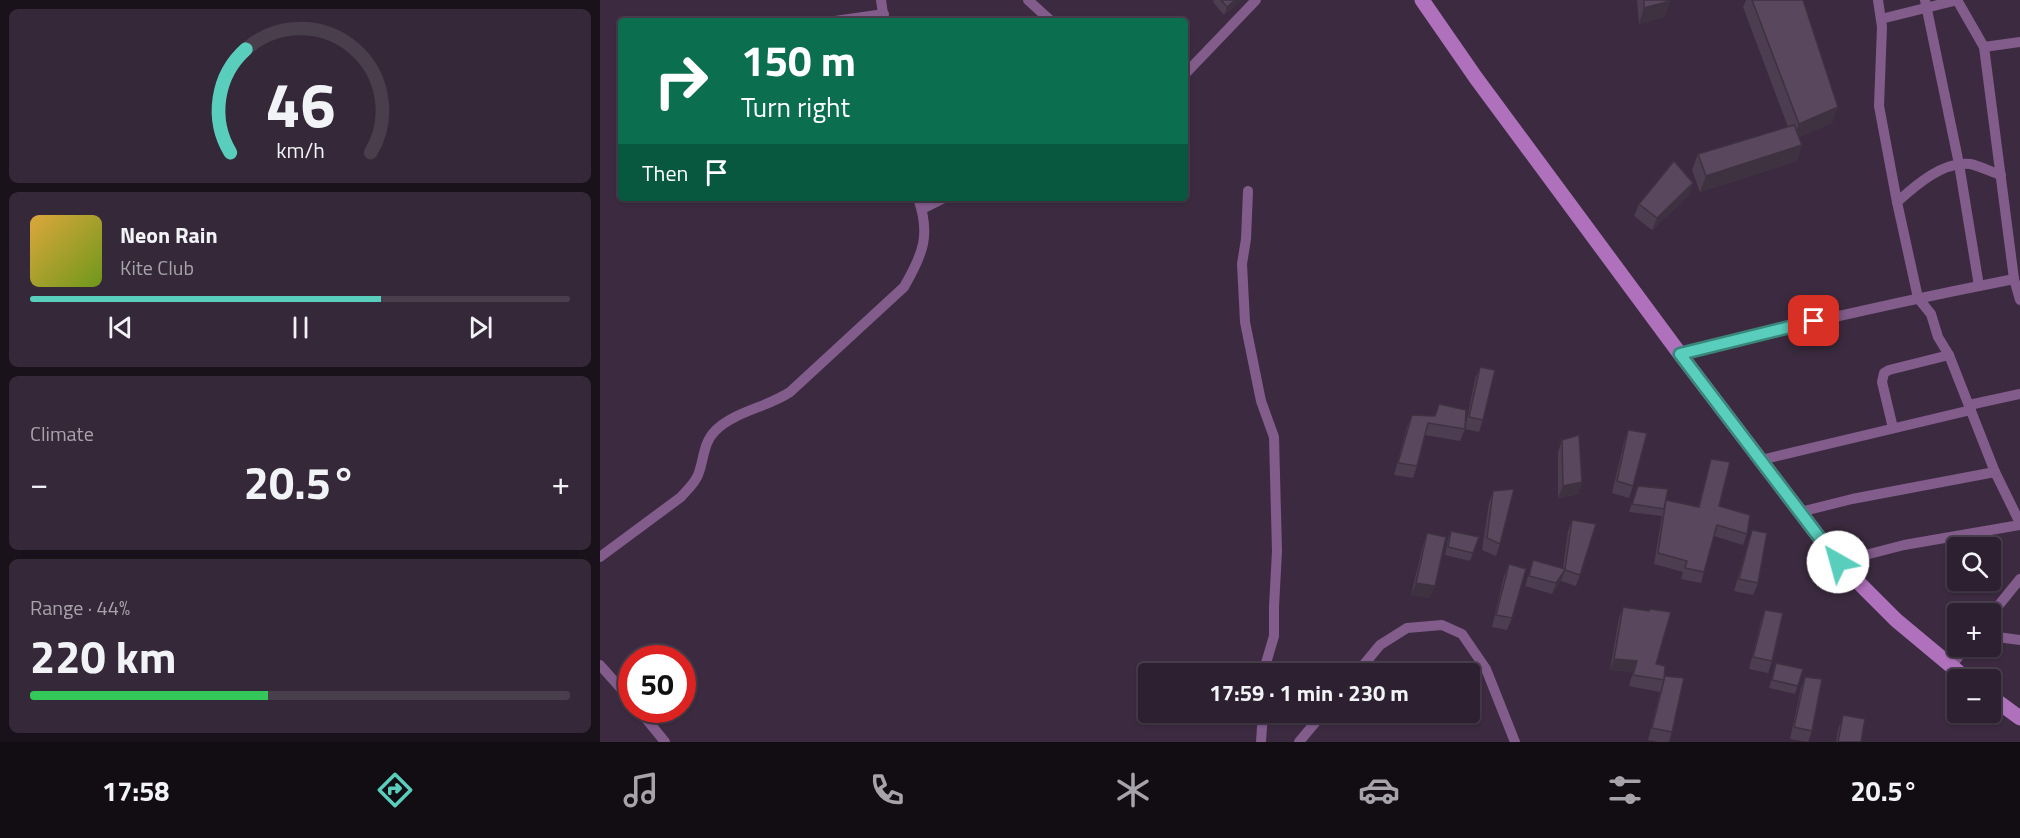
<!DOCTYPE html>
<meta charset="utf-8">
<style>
:root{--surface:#2d2030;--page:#352838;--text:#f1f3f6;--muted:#a7a3ab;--line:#483e4c;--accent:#5acebd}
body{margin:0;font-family:"Titillium Web",sans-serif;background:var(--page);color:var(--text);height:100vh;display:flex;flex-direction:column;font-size:22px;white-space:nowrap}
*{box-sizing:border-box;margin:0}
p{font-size:20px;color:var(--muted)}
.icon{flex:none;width:33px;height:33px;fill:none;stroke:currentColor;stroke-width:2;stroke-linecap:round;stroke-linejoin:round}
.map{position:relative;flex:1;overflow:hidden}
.drawer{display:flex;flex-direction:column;gap:9px;padding:9px;background:#19121a;width:600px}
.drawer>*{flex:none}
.banner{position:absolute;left:18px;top:18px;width:570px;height:183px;border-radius:6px;box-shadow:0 2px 4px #0004,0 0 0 2px var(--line);background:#0b6e4f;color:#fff;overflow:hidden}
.tools{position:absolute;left:1347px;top:537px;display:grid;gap:12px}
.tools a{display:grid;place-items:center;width:54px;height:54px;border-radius:6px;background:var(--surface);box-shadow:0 2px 4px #0004,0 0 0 2px var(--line);font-size:30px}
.speed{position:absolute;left:18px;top:645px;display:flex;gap:12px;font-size:30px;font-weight:700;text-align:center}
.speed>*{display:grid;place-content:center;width:78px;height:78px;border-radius:50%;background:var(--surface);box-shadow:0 2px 4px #0004,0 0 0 2px var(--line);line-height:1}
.speed .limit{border:9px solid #d22;background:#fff;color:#111}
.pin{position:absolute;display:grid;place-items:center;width:51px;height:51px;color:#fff;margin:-26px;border-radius:12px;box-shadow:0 3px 9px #0006}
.me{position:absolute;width:66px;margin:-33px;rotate:322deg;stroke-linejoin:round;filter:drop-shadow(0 0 4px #0008)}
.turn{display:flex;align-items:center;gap:21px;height:126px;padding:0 24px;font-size:27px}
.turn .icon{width:78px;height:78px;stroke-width:2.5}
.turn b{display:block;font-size:42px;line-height:51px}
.then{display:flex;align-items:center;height:57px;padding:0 24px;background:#0003;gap:12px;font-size:22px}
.big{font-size:45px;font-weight:700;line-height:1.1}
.drawer .card{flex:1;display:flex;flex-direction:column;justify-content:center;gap:9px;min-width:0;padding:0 21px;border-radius:9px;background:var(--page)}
.drawer .dial{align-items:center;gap:0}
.dial svg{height:156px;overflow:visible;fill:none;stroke:var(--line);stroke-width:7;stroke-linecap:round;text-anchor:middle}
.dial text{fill:var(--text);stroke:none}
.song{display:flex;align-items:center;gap:18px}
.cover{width:72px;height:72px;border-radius:9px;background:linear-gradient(135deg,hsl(40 70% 55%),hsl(80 70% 35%))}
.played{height:6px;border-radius:3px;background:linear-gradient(90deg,var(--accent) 65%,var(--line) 65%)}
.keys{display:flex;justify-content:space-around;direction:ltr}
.heat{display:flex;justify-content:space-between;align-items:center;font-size:33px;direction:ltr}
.charge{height:9px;border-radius:4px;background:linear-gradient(90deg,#34c759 44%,var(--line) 0)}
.trip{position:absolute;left:538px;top:663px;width:342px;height:60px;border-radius:6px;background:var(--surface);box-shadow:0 2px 4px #0004,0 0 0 2px var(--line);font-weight:700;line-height:60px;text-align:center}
.menu{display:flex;height:96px;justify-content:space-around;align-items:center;background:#120d13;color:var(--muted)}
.menu .icon{width:42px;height:42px}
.menu .active{color:var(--accent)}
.menu b{font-size:27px;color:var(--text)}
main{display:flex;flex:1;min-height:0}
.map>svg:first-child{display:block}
</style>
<main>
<section class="drawer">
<div class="card dial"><svg viewBox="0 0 100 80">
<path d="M14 69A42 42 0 1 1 86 69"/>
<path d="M14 69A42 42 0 0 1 22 16" stroke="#5acebd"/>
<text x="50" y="56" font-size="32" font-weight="700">46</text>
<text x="50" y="72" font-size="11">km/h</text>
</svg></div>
<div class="card">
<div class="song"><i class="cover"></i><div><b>Neon Rain</b><p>Kite Club</p></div></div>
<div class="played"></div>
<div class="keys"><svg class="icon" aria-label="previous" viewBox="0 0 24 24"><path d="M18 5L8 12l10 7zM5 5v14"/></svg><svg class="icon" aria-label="pause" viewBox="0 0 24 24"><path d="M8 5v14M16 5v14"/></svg><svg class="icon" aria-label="next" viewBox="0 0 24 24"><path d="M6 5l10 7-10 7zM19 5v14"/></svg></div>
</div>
<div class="card"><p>Climate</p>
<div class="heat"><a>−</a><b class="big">20.5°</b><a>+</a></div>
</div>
<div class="card"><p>Range · 44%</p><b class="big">220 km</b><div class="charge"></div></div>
</section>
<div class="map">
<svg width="1420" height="742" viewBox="0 0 1420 742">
<rect width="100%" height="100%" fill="#3c2b40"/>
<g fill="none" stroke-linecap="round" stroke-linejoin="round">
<g stroke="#825c8b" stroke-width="10">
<path d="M281,0L284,21"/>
<path d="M428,0L451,21"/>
<path d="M1278,0L1282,27L1279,106L1297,202L1318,298L1331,314L1338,337L1349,355L1395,472L1420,523"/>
<path d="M1325,0L1359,164L1379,286"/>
<path d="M1357,0L1384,47L1414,279L1420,300"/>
<path d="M1281,19L1358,0"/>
<path d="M235,21L284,14"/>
<path d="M1384,47L1420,42"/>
<path d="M585,74L656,0"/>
<path d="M648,191L646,239L642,264L645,322L661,401L674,437L677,551L674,607V636L666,663L665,674"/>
<path d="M1297,202C1316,185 1343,161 1370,164C1380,166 1391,172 1401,175"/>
<path d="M322,209L344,198"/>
<path d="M1080,354C1191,326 1302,301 1414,279"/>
<path d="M1369,405L1420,394"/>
<path d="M1293,428L1282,382L1284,373L1289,370L1349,355"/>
<path d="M1161,460L1371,410"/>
<path d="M1200,512L1252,499L1395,472"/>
<path d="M0,557L81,497C87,490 95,483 98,475C104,460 103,443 115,431C133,412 168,407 190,392L304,287C323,254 331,235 318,198"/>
<path d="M1238,562L1304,545L1420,525"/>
<path d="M1390,616L1420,579"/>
<path d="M1390,636L1420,640"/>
<path d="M0,665L32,701"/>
<path d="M1351,667L1366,646"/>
<path d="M756,674L780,645L807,628L842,625L862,634L886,669L915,742"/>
<path d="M39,710L65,742"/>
<path d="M661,742L663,712"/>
<path d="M699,742L724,712"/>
</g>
<g stroke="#af71bc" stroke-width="15">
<path d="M822,0L876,78L1080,354L1238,562L1296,620L1368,680"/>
<path d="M1390,696L1420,718"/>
</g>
</g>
<g fill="#4d3d50">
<path d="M614,0H641L624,15L613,2Z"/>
<path d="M1037,0H1069L1070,1L1064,17L1039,24Z"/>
<path d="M1146,0H1203L1232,123L1199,137L1202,145L1197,161L1100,192L1092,170L1098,154L1188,127L1143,7Z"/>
<path d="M1089,195L1052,230L1034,216L1039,204Z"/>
<path d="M880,367L883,420L879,432L865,429L875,379Z"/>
<path d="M812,415L865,429L860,441L825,435L817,466L813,478L794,475L807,427Z"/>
<path d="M1028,430L1033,486L1029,498L1012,493L1024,442Z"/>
<path d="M962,440L982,482L978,494L958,498V452Z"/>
<path d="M1111,459L1119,506L1147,534L1143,545L1114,536L1104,572L1101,583L1081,579L1083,572L1054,564L1062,516L1029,512L1038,486L1065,503L1098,507L1108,470Z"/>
<path d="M893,491L900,544L896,556L882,550L889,503Z"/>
<path d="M972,520L980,575L976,586L961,581L952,594L925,586L933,560L963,568L968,531Z"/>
<path d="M1152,530L1158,583L1153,595L1134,591Z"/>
<path d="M851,531L879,537L870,561L845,555L848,539Z"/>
<path d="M827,533L830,598L811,595L823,545Z"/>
<path d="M909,564L912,618L907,630L892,627L904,576Z"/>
<path d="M1023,607L1064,678L1072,732L1069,742H1058L1048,740L1060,692L1029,686L1033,672L1010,670L1019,618Z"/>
<path d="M1165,610L1172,661L1168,673L1149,669L1161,621Z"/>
<path d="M1176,663L1203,669L1195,694L1169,688Z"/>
<path d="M1205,677L1212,731L1208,742L1190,739L1201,688Z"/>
<path d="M1243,715L1261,742H1236L1238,730Z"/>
</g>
<g fill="#3e3241">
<path d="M635,0H641L624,15L627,7Z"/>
<path d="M1070,1L1064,17L1039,24L1044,8Z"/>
<path d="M1238,107L1232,123L1193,140L1199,124Z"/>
<path d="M1202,145L1197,161L1100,192L1106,176Z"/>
<path d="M1093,183L1089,195L1052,230L1057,218Z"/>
<path d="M982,482L978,494L958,498L963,486Z"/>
<path d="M965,570L961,581L952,594L956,583Z"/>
<path d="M816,583L835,586L830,598L811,595Z"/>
<path d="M1014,659L1037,661L1033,672L1010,670Z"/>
</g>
<g fill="#59475d" stroke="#3e3241" stroke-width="1.5">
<path d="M621,0H635L627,7Z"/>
<path d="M1044,0H1069L1070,1L1044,8Z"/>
<path d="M1152,0H1203L1238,107L1199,124Z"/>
<path d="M1194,125L1202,145L1106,176L1098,154Z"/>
<path d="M1074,161L1093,183L1057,218L1039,204Z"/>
<path d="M880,367L895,370L883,420L869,417Z"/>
<path d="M839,404L866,410L865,429L828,423L817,466L798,463L812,415L835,416Z"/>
<path d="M1028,430L1047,433L1033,486L1017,481Z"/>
<path d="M979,435L982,482L963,486L962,440Z"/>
<path d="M1111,459L1130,462L1119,506L1150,515L1147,534L1117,525L1104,572L1085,568L1087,561L1058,553L1066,500L1099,507Z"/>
<path d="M1038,486L1068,489L1064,509L1032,504Z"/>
<path d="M914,489L900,544L887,538L893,491Z"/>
<path d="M972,520L996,524L980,575L965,570L956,583L929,576L933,560L965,569Z"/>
<path d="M1152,530L1167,533L1158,583L1139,579Z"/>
<path d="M851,531L879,537L873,553L848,547Z"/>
<path d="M827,533L846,537L835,586L816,583Z"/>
<path d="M909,564L926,569L912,618L896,615Z"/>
<path d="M1023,607L1049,611L1050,609L1071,612L1056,664L1065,666L1064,680L1033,675L1037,661L1014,659Z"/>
<path d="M1165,610L1183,613L1172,661L1153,657Z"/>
<path d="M1176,663L1203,669L1198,686L1172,680Z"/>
<path d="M1065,676L1084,678L1072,732L1052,728Z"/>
<path d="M1205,677L1222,679L1212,731L1194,727Z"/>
<path d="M1243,715L1265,719L1261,742H1238Z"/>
</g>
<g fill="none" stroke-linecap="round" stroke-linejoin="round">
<defs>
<path id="route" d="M1214,321L1080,354L1238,562"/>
</defs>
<use href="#route" stroke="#3a867b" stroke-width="15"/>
<use href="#route" stroke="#5acebd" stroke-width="10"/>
</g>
</svg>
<div class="tools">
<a><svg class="icon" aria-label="search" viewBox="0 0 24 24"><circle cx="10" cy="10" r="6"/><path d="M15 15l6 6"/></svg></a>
<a>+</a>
<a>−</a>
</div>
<div class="speed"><div class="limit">50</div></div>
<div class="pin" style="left:1214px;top:321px;background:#d93025"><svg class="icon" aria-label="arrive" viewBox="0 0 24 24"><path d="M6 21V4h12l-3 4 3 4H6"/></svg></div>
<svg class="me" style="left:1238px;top:562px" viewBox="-20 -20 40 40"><circle r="19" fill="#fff"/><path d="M0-13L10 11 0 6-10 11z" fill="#5acebd"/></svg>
<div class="trip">17:59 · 1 min · 230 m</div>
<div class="banner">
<div class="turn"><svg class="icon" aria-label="right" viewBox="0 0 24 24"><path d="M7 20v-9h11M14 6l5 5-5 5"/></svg><div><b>150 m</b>Turn right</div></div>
<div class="then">Then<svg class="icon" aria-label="arrive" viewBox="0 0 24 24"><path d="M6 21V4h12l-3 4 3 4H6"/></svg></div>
</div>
</div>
</main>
<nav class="menu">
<b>17:58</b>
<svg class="icon active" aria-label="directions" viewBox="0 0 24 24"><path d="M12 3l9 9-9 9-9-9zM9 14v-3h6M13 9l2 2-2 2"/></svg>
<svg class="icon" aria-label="music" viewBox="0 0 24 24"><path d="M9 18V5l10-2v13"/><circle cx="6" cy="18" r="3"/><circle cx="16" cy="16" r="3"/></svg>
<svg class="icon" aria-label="phone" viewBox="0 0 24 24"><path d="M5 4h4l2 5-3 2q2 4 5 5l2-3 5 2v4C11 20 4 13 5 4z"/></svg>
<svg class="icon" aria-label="climate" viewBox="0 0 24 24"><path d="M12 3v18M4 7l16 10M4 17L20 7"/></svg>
<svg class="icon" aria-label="car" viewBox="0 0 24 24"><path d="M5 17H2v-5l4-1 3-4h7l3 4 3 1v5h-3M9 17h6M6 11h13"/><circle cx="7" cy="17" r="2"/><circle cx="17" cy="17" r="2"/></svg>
<svg class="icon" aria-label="filters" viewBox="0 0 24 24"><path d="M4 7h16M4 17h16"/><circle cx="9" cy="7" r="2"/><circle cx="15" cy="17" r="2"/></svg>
<b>20.5°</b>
</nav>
